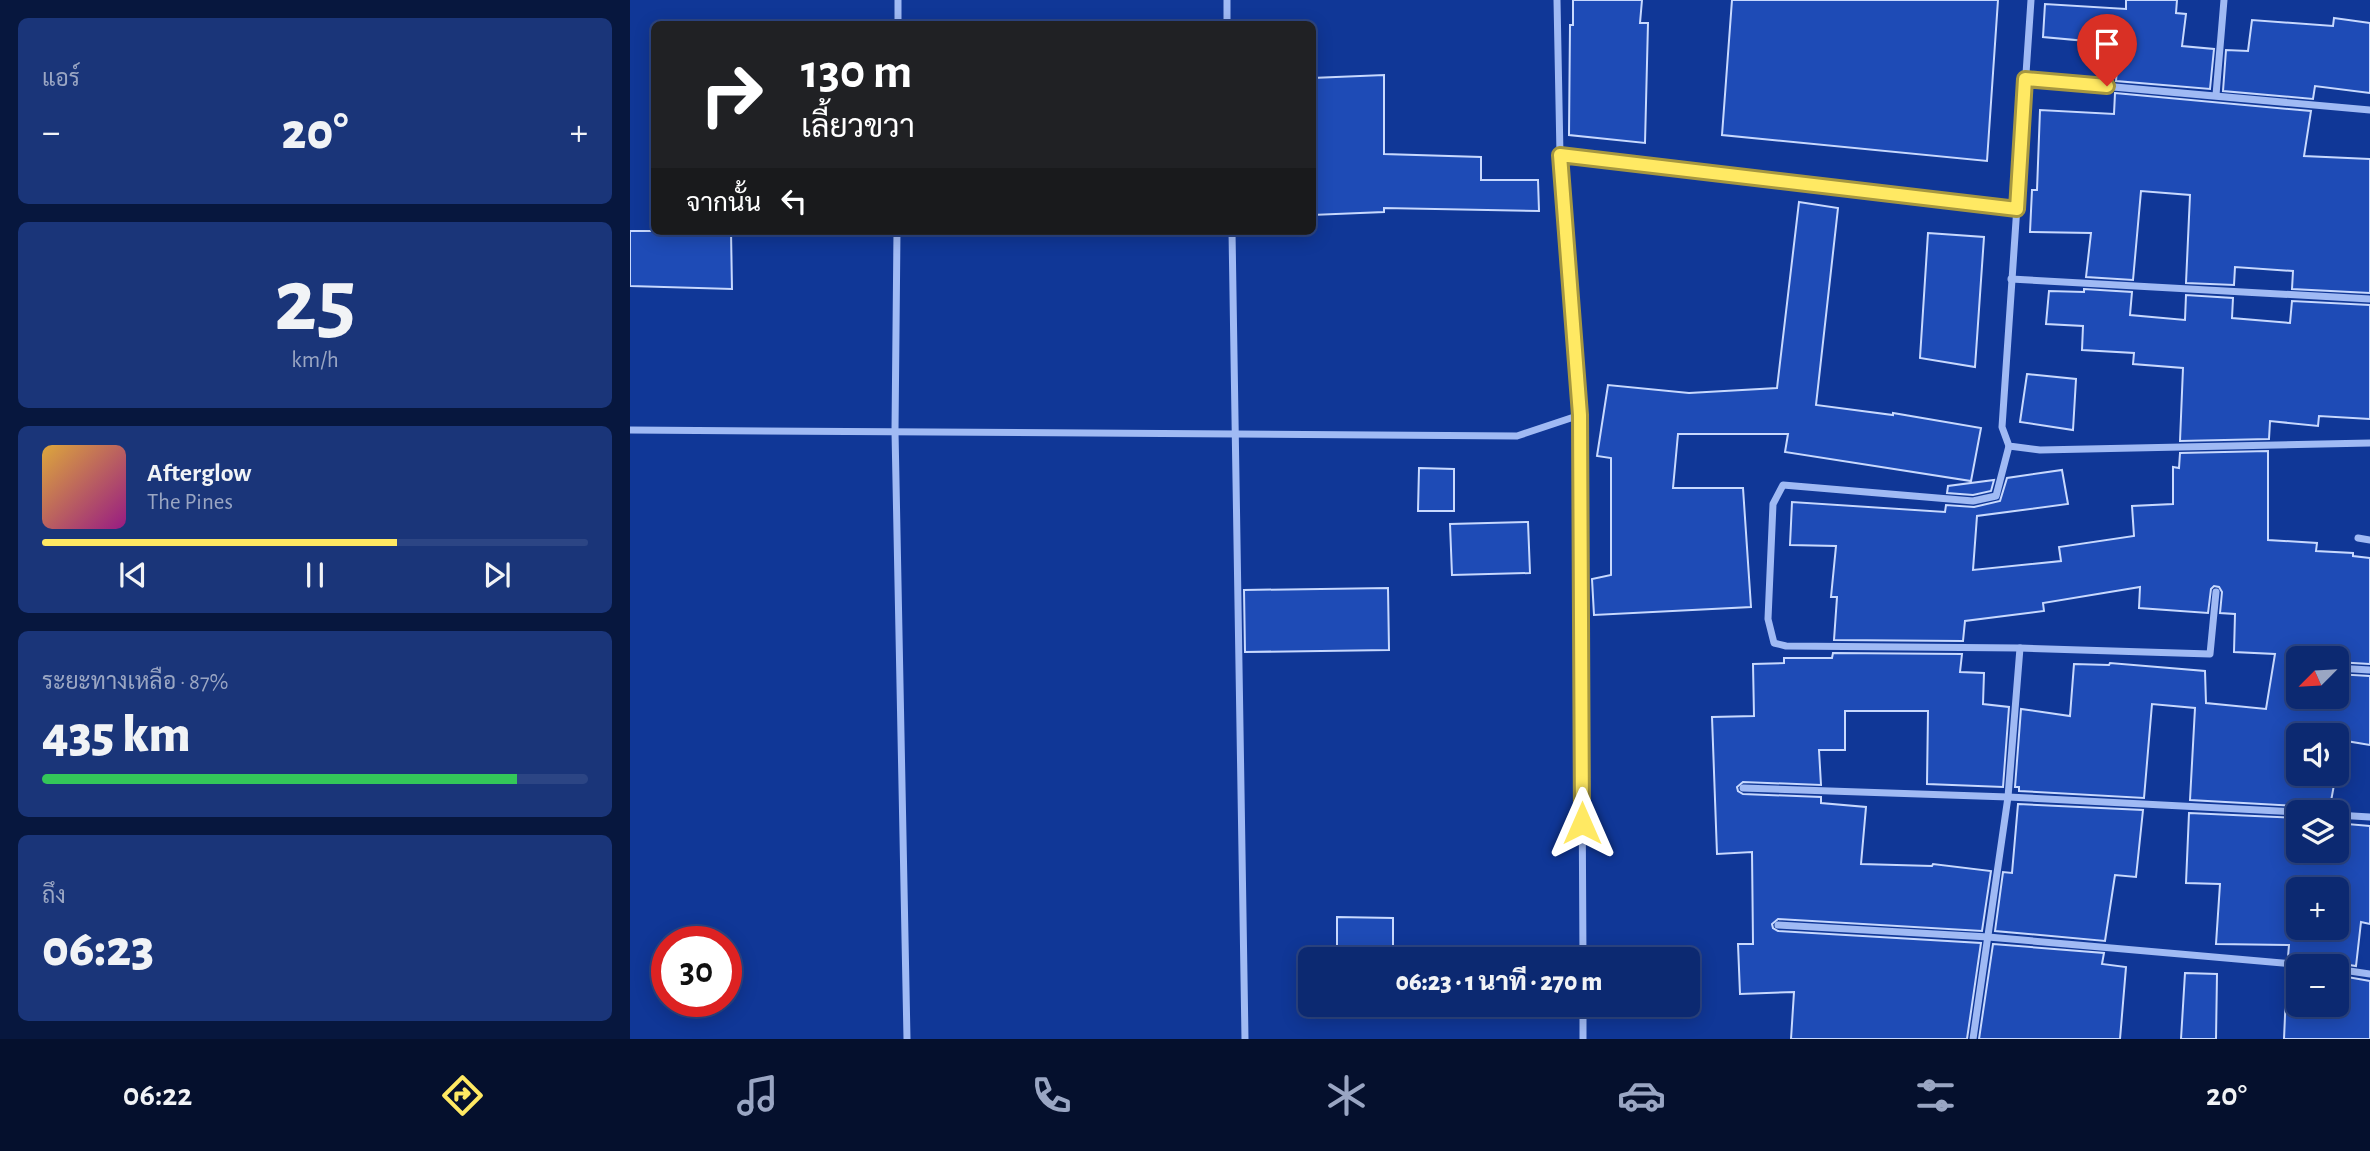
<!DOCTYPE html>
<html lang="th">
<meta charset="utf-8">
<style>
:root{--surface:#0c2971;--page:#1a3579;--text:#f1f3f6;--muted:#9aa6c3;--line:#2c4584;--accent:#ffe963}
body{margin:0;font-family:"Alegreya Sans",Sarabun,sans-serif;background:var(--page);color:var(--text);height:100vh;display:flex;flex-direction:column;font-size:26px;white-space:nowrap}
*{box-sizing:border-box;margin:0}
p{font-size:23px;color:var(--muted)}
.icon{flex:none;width:38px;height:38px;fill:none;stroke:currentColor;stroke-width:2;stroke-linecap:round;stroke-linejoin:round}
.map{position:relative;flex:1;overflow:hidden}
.sheet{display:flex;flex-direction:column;gap:18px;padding:18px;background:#07173e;width:630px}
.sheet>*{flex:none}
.banner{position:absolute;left:21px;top:21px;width:665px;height:214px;border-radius:10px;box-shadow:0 4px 18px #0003,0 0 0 2px var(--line);background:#202124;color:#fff;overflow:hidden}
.needle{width:46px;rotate:246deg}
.controls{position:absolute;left:1656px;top:646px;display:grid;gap:14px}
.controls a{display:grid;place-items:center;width:63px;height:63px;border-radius:10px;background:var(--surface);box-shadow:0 4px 18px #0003,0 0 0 2px var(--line);font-size:35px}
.speed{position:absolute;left:21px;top:926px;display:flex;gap:14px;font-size:35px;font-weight:700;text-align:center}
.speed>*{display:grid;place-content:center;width:91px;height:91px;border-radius:50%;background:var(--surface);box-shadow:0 4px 18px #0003,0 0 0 2px var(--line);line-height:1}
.speed .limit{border:10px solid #d22;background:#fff;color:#111}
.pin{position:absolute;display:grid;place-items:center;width:60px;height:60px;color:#fff;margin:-72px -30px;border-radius:50% 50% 50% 0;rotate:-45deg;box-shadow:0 0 7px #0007}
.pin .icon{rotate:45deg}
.me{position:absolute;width:77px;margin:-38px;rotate:0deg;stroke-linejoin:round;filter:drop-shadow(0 0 5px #0008)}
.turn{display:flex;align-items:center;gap:24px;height:147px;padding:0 35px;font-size:32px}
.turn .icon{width:91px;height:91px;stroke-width:2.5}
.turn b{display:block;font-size:49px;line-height:60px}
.then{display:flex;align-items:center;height:66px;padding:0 35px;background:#0003;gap:14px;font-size:26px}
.big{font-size:52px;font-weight:800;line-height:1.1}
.sheet .tile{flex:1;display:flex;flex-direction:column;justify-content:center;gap:10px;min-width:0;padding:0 24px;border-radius:10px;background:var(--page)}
.sheet .dial{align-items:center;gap:0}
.dial b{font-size:91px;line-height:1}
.song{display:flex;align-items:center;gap:21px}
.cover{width:84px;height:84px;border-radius:10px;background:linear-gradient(135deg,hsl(40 70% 55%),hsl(310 70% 35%))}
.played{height:7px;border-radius:4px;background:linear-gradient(90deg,var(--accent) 65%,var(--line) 65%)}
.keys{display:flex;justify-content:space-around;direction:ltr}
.heat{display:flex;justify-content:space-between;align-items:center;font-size:38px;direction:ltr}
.charge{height:10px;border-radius:5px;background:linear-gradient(90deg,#34c759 87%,var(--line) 0)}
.trip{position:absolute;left:668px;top:947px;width:402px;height:70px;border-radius:10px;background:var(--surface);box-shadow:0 4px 18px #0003,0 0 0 2px var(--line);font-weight:800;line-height:70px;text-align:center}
.tabs{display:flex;height:112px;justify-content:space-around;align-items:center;background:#05102d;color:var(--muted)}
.tabs .icon{width:49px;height:49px}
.tabs .current{color:var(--accent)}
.tabs b{font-size:32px;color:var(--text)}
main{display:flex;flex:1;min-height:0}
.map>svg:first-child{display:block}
</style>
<main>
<section class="sheet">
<div class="tile"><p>แอร์</p>
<div class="heat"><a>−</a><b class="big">20°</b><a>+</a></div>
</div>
<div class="tile dial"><b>25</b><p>km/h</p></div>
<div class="tile">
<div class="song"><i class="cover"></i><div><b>Afterglow</b><p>The Pines</p></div></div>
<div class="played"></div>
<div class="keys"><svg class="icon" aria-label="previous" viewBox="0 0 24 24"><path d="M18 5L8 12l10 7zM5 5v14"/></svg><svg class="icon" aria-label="pause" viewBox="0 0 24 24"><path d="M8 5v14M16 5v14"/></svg><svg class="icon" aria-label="next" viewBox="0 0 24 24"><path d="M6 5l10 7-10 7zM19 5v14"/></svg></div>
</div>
<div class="tile"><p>ระยะทางเหลือ · 87%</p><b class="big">435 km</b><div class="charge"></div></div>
<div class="tile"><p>ถึง</p><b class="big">06:23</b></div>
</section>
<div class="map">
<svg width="1740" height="1039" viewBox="0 0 1740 1039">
<rect width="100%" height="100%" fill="#103797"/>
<g fill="#1e4bb6" stroke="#c8d9fe" stroke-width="2" fill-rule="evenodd">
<path d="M943,0H1012L1010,23H1018L1015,143L939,135L940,25H943Z"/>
<path d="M1102,0H1368L1357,161L1092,135Z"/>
<path d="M1496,0H1547L1546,13L1556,14L1552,46L1584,49L1580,89L1486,81L1489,44L1413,37L1415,4L1496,9Z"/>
<path d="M1704,18L1740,23V93L1685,86L1683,99L1593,91L1596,50L1618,51L1622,20L1703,26Z"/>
<path d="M754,75V154L851,157V180H908L909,211L754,208V212L682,215V78Z"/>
<path d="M1485,93L1681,111L1674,156L1740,159V293L1662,289L1663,271L1605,267L1604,285L1556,283L1560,195L1511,191L1503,280L1456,277L1461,233L1400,232L1402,190H1407L1410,110L1484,114Z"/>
<path d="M1169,202L1208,208L1186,405L1263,415V413L1351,428L1341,481L1155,452L1158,434H1048L1043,488H1113L1121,607L964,615L962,579L981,575V458L967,456L978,385L1059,393L1147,388Z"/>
<path d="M0,231H101L102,289L0,286Z"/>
<path d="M1298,233L1354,237L1345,367L1290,358Z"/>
<path d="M1454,289L1502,292L1500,315L1555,320L1556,295L1603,298L1602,318L1660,323L1662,301L1740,305V419L1689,416L1688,426L1640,421L1639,439L1550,441L1553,368L1503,364L1504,353L1452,350L1453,326L1416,324L1419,291L1454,292Z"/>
<path d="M1397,374L1446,379L1443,430L1390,422Z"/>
<path d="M1638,451V540L1687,543L1686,551L1723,553V556L1740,558V664L1706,662V658H1668L1660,665L1662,671L1668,672V696H1706V674L1740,676V745L1716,741L1715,746L1711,745L1706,770V735H1668V774H1706L1699,812H1674L1668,806L1560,800L1565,708L1522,704L1514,798L1389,791V787H1385L1391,709L1440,716L1444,664L1479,665L1480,663L1575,671L1576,703L1636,709L1645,654L1604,652L1605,614L1590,613L1592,592L1589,587L1584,586L1581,589L1578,613L1509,608L1510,587L1413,603L1414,611L1335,621L1333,641L1204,640L1207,597H1201L1206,546L1160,545L1162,502L1315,512L1316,505L1344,507L1370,501L1377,478L1432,470L1438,504L1347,516L1343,570L1431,561L1429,547L1504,536L1502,506L1543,504V467L1549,468L1550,453Z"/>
<path d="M789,468L824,469V511H788Z"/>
<path d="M1364,480L1361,491L1343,495L1317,493L1318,486Z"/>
<path d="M898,522L900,573L822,575L820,524Z"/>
<path d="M758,588L759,650L615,652L614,590Z"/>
<path d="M1203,653L1332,654L1330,672L1354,673L1353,704L1379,707L1373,787L1297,784L1298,711H1215V750H1189L1191,785L1113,782L1107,787L1108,791L1113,794L1191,797V803L1236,807L1231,864L1302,866L1303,864L1361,871L1352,931L1148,919L1142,924L1143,928L1148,931L1351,943L1337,1039H1161L1164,992L1110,994L1108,944H1123L1122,852L1087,854L1082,717L1124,716L1123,664L1154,663V658H1202Z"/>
<path d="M1388,804L1513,810L1506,877L1485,875L1475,941L1365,931L1373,872L1382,873Z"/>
<path d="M1559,813L1668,818V850H1706V823L1740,826V924L1731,922L1726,966L1706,963L1701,966H1692L1687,960L1658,957L1659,945L1586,944L1590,884L1556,883ZM1668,889H1706V928H1668Z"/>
<path d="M707,917L763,918V959H707Z"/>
<path d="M1363,944L1474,953L1472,964L1496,967L1490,1039H1349Z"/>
<path d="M1657,970L1668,971V1004H1706V975L1740,981V1039H1654Z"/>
<path d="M1555,973L1587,974L1586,1039H1551Z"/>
</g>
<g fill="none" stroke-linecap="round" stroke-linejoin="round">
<g stroke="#a0baf4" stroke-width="7">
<path d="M597,0V24"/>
<path d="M927,0L930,155L950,415L953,959"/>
<path d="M1401,0L1372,427L1379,446L1410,450L1740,443"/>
<path d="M268,24V0"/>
<path d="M1395,79L1740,110"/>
<path d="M1586,95L1594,0"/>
<path d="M930,155L1387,209"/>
<path d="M267,231L265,431L277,1039"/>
<path d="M602,231L615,1039"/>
<path d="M1381,279L1740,299"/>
<path d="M0,430L887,436L950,415"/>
<path d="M1379,446L1366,496L1343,501L1153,485L1143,504L1138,619L1144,643L1156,646L1390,648L1580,654L1586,592"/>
<path d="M1728,538L1740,540"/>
<path d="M1666,666H1668"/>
<path d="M1706,668L1740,670"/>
<path d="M1113,788L1378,797L1668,812"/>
<path d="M1706,815L1740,817"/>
<path d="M1148,925L1358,937L1686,966"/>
<path d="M1706,969L1740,974"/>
<path d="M953,1004V1039"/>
<path d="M1343,1039L1378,797L1390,648"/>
</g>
</g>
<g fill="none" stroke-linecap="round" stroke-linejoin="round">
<defs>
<path id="route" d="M952,823L950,415L930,155L1387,209L1395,79L1477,86"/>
</defs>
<use href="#route" stroke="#a69740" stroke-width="18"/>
<use href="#route" stroke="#ffe963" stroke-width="12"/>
</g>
</svg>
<div class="controls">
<a><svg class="needle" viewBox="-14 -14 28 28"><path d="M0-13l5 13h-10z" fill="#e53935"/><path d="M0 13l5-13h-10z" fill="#9aa6c3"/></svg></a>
<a><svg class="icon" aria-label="sound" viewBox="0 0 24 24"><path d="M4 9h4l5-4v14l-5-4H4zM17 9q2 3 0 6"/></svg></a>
<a><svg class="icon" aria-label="layers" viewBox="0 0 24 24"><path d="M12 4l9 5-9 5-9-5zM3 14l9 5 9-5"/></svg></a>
<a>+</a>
<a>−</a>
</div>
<div class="speed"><div class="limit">30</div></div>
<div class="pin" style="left:1477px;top:86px;background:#d93025"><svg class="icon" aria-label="arrive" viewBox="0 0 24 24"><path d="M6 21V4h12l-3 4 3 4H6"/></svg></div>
<svg class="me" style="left:952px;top:823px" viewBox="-20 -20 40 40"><path d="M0-17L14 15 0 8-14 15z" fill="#ffe963" stroke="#fff" stroke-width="4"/></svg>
<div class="trip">06:23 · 1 นาที · 270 m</div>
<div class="banner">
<div class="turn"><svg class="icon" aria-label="right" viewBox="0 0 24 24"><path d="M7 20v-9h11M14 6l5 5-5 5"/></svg><div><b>130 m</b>เลี้ยวขวา</div></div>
<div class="then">จากนั้น<svg class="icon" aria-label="left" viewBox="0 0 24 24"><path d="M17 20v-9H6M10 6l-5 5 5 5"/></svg></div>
</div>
</div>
</main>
<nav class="tabs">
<b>06:22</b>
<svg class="icon current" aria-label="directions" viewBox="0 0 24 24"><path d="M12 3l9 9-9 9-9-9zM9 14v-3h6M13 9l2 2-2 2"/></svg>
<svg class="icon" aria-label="music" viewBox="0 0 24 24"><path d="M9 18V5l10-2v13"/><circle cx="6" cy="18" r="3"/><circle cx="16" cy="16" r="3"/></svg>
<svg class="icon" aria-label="phone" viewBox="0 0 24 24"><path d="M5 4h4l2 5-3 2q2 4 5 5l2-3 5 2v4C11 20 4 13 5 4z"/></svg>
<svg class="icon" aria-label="climate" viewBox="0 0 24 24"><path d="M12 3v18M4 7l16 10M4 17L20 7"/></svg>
<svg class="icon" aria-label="car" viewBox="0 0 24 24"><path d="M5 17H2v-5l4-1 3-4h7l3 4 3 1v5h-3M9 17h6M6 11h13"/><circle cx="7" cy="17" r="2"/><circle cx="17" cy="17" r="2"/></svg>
<svg class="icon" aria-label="filters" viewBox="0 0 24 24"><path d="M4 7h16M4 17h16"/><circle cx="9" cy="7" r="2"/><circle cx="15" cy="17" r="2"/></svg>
<b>20°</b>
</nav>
